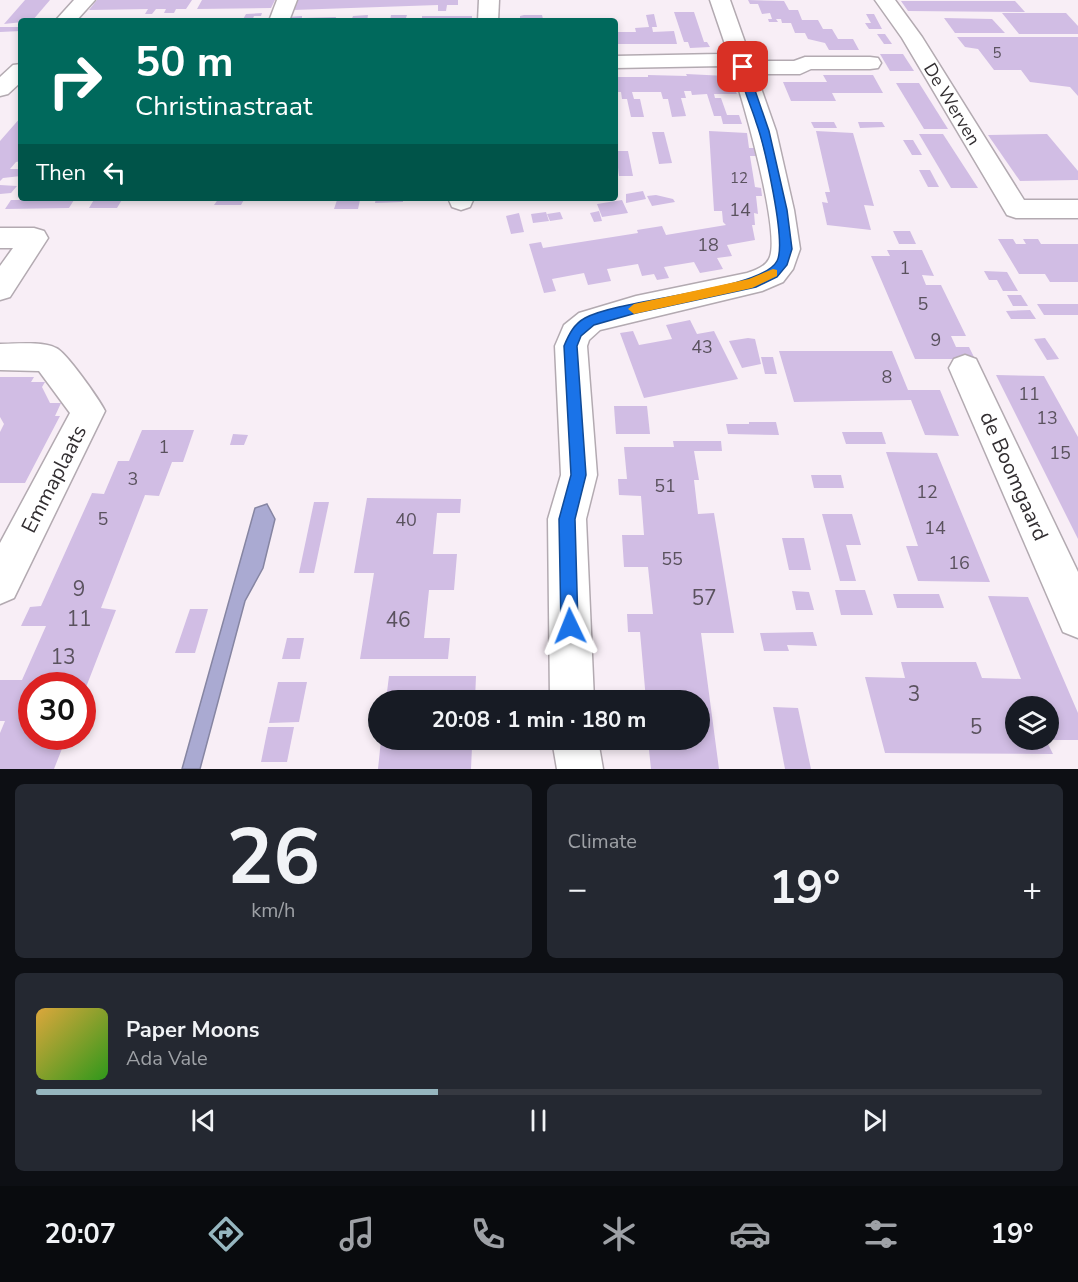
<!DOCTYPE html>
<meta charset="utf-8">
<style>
:root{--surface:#171b24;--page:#242831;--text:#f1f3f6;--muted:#9ea1a6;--line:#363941;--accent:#96b6bf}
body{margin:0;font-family:"Nunito Sans",sans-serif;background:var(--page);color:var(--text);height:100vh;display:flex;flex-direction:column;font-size:22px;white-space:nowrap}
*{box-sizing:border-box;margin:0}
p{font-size:20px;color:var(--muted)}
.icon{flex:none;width:33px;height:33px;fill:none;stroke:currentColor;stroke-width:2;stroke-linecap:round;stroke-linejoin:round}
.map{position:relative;height:769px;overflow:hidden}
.details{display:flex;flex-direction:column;gap:15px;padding:15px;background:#0d0f14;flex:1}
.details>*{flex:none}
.guide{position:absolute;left:18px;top:18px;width:600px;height:183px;border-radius:6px;box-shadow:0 3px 9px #0003;background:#00695c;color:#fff;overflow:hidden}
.controls{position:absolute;left:1005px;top:696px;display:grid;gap:12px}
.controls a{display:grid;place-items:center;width:54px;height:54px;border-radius:50%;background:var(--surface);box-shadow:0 3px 9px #0003;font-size:30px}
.speed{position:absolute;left:18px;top:672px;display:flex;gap:12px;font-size:30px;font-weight:700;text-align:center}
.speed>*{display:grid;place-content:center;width:78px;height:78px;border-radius:50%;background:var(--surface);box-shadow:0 3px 9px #0003;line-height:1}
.speed .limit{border:9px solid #d22;background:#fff;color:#111}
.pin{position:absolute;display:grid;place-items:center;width:51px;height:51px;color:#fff;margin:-26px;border-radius:12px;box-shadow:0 3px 9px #0006}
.me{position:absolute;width:66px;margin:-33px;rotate:358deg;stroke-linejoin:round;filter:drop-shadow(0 0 4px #0008)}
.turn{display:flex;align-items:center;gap:21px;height:126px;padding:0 18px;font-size:27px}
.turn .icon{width:78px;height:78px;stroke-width:2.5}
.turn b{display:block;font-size:42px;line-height:51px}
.then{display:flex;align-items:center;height:57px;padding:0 18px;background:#0003;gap:12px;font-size:22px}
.big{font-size:45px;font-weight:700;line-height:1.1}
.details .tile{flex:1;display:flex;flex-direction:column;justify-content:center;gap:9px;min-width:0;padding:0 21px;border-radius:9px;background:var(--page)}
.details .dial{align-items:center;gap:0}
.dial b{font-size:78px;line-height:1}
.song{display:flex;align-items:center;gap:18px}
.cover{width:72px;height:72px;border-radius:9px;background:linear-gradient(135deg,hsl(40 70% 55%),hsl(110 70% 35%))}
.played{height:6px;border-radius:3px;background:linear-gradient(90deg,var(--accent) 40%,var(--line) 40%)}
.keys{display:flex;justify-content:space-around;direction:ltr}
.heat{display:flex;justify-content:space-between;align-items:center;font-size:33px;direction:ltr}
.details .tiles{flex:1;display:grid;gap:15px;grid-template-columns:1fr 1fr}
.tile:last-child{grid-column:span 2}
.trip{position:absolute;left:368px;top:690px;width:342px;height:60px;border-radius:30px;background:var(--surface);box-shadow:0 3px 9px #0003;font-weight:700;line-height:60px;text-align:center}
.tab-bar{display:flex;height:96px;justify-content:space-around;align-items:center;background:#090b0e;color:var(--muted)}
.tab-bar .icon{width:42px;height:42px}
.tab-bar .on{color:var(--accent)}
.tab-bar b{font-size:27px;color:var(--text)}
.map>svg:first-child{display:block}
</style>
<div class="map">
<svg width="1078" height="769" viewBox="0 0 1078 769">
<rect width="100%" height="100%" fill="#f8eef6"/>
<path fill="#aaaad2" stroke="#8685a2" stroke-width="1.5" d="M267,504L275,519L263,568L245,601L200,769H182L255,508Z"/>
<g fill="#d1bde4">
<path d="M25,0H50L32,21L4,24Z"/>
<path d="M97,0H192L186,9H176L174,13H164L166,9H156L152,14H145L148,9L89,10Z"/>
<path d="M202,0H275L271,8L197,9Z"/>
<path d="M297,0H458V5H447L446,11H438V5L293,10Z"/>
<path d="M748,0L784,1L789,10H798L802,20H818L823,29H832L838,39H853L859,50H829L825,43L808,39L805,33H795L791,23H782L781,19H776L778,22H769L768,19H772L770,13L762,14L758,4H750Z"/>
<path d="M901,1H1015L1025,12L908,11Z"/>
<path d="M674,12H694L704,42H707L710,47L690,48L688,42H684Z"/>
<path d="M262,13L261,16H254L252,21H242L246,14Z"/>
<path d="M1002,13H1066L1078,26V34H1019Z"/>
<path d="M654,14L657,27H652L653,32L674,31L677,44H615V32H636L635,28L649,27L646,15Z"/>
<path d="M866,14H874L882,29H869L865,23H871Z"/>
<path d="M368,15L367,21H351L353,16Z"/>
<path d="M391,15H407L405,21H390Z"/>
<path d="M524,15H542L543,19L520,21V16Z"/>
<path d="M302,16V18L336,17L335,21H285L287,17Z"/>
<path d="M422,16H472V20L422,21Z"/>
<path d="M944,18L992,19L1005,33H955Z"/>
<path d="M0,27H21V31L0,32Z"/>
<path d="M877,34H885L892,44H884Z"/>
<path d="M957,37H1078V96L1070,87L1030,82L1021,70H994L978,49L965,47Z"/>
<path d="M880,54H903L914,71H890Z"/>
<path d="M686,74L727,76L737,94H714L715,98H721L727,115H739L742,124H723L721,116H714L707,94L692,95L691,91H684L686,98H681L686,116L672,117L668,99H663L661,92H632L634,99H640L644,117H631L627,99H622L621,92H615V77H648V75L687,76Z"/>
<path d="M823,75H873L883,93H832L836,101H791L783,82H827Z"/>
<path d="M896,83H919L948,129H924Z"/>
<path d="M21,117V161L16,162L10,169H21V176L3,178L0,181V141Z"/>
<path d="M811,122H834L837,128H814Z"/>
<path d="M858,122H882L885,127L860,128Z"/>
<path d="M709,131L747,133L749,148H755L756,156H750L755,187L761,188L762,196H756L758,214L754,213L755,225H752L755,240L727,245L732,256L717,258L723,269L700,273L694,262L664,267L669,278L657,280L654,274L642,276L638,264L607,269L611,281L588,285L584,273L552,279L556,291L544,293L529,244L541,242L543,248L638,233L637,230L662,226L666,235L726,225L723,222L722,211H714Z"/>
<path d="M816,131L853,133L874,206L864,205L871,230L827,225L822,202L828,203L825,192H830Z"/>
<path d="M652,132H664L672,163L659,164Z"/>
<path d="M919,134H943L978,188H951Z"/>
<path d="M1047,134L1078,171V180L1020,181L988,135Z"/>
<path d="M903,140H913L922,155H912Z"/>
<path d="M616,151H628L633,176H619Z"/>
<path d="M919,170H930L939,187H928Z"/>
<path d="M0,185L17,186L11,193L0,194Z"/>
<path d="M643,191L646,199L626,203V194Z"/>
<path d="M656,195L673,199L675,202L652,206L647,196Z"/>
<path d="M44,198L74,200L69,208L5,209L11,200H43Z"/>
<path d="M95,198H123L117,208H89Z"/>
<path d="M219,198H245L241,205H214Z"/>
<path d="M376,198H403V202L375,203Z"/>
<path d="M337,200H360L358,209H334Z"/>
<path d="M622,200L628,213L602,217L597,204Z"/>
<path d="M599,211L602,221L594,222L590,213Z"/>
<path d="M546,212L549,221L533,223L531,214Z"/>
<path d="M560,212L563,219L550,221L547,214Z"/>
<path d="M519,213L524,232L511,234L506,216Z"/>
<path d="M893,231H910L916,244H899Z"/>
<path d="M998,239H1013L1016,244H1026L1023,239H1038L1041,244H1078V282H1050L1045,274H1019Z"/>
<path d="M887,250H922L934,276L922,275L926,285H941L966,336H951L956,347H969L975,359H915L871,256H890Z"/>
<path d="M984,271L1007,272L1018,291H1003L997,280H989Z"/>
<path d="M1007,295H1021L1028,306H1013Z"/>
<path d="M1037,304H1078V315H1044Z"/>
<path d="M1030,310L1036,319H1011L1006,311Z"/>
<path d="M690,320L697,334L714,331L738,379L644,398L620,333L633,331L639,345L672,339L666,325Z"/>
<path d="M748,338L755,339L761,364L742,368L729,341Z"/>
<path d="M1045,338L1059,359L1047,360L1034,339Z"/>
<path d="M779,351H892L908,390H940L959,436L925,435L911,400L794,402Z"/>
<path d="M761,357H773L777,374H765Z"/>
<path d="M996,375L1044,376L1078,437V539Z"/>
<path d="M0,377H34L31,382H45L42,387L50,403H61L55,416H60L25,483H0V432L4,424L0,417Z"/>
<path d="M614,406H647L650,434H616Z"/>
<path d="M749,422H776L779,435L728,434L726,424H749Z"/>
<path d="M142,430H194L183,462H172L159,496L145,495L101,608L116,610L83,695L82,686H32V736H67L54,769H0V733L5,721H0V680H22L46,626H21L30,607L41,606L92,493L104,494L118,461H129Z"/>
<path d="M842,432H882L886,444H846Z"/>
<path d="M233,434L248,435L244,445H230Z"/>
<path d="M673,441H721L722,451H694L699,480H694L698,514L714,513L734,633H701L719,769H651L648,740H699V700H646L640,632H628L627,614H653L648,567H624L622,535H644L641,496L619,495L618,479H627L624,447H674Z"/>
<path d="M886,452L937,453L990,582L918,581L906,546H918Z"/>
<path d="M811,475H841L844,488H814Z"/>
<path d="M367,498L461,499L460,513H437L433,554H457L454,590H429L424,638H450L448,659H360L374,573H354Z"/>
<path d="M314,502H329L314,573H299Z"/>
<path d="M822,514H852L861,545H846L856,581H840Z"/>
<path d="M782,538H804L811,570H789Z"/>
<path d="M835,590H865L873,615H841Z"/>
<path d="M792,591L809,592L814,610H796Z"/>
<path d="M893,594H939L944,608H897Z"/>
<path d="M988,596L1028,597L1078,713V740H1048V706H1016V740H1046L1053,754L885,753L865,677L905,678L901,662H976L982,678L1021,679Z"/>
<path d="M190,609H208L195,653H175Z"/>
<path d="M813,632L817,646L787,645L789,651H764L760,633Z"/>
<path d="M287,638H304L300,659H282Z"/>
<path d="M389,676H476L475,700H386Z"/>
<path d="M278,682H307L299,722L269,723Z"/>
<path d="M773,707L798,708L811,769H785Z"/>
<path d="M268,727H294L287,762H261Z"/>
<path d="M381,740H499L498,747H472L471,769H378Z"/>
</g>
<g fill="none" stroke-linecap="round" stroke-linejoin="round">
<defs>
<g id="minor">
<path d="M74,0H95L76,21H55Z"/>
<path d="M277,0H297L289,21H269Z"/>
<path d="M479,0H499L498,21H478Z"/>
<path d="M710,0H730L747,48L739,58L746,61H794L805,57H870L878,58L881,63L878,68L870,69H811L800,74H756L776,131L794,210L800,249L793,269L783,282L762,291L600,330L589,340L587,346L597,475L586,519L594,700H550L548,519L561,475L555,346L564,325L579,313L636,296L747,273C755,270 765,267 769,259C782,236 743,100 733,71L723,66L615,68V56L720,54L726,47Z"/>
<path d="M875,0H895L922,37L1024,200H1078V218H1016L1007,215L902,38Z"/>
<path d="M21,64V82L8,94L0,96V77L13,65Z"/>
<path d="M448,198H474L470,207L461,210L452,207Z"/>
<path d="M0,228H34L44,231L48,238L10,297L0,300V266L13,248H0Z"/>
<path d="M0,344C17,344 41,341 56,348C66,352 99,399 105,411L14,598L0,604V543L70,413L39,371L0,370Z"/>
<path d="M965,355L976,359L1078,572V638L1063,632L949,368L954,359Z"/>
<path d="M552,740H598L603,769H557Z"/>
</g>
</defs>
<use href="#minor" stroke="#b3aab1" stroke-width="3"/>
<use href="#minor" fill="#fff" fill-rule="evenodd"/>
</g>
<path fill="#1a73e8" stroke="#114b97" stroke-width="1.5" d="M740,65L747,67L769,131L787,210L792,249L787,265L777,277L756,287L636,313L594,325L581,336L577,346L586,475L575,519L578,626L576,632L570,635L564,632L561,626L559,519L571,475L564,346C569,334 574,324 585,318C622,298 761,291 777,261C787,243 764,144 756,122C752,108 738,78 740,65Z"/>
<path fill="#f59e0b" d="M773,269L777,270V276L752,288L634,314L628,309L634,304L749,279Z"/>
<g text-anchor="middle" stroke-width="4.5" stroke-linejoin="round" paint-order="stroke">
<g font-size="15" fill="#5a525e">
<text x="997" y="58">5</text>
<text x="739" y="183">12</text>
</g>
<g font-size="18" fill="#322e31" stroke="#fff">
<text transform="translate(952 104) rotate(59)" y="6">De Werven</text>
</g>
<g font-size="18" fill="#5a525e">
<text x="740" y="216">14</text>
<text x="708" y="251">18</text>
<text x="905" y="274">1</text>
<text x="923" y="310">5</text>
<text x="936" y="346">9</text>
<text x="702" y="353">43</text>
<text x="887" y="383">8</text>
<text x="1029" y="400">11</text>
<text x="1047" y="424">13</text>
<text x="164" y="453">1</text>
<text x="1060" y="459">15</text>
<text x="133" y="485">3</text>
<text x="665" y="492">51</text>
<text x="927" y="498">12</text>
<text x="103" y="525">5</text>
<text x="406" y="526">40</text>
<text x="935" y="534">14</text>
<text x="672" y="565">55</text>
<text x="959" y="569">16</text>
</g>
<g font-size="21" fill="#322e31" stroke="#fff">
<text transform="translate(1014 476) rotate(66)" y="7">de Boomgaard</text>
<text transform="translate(54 479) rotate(-63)" y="7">Emmaplaats</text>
</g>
<g font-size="21" fill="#5a525e">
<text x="79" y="596">9</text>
<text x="704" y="605">57</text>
<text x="79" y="626">11</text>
<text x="398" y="627">46</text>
<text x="63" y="664">13</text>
<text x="914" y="701">3</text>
<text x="976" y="734">5</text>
</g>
</g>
</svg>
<div class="controls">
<a><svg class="icon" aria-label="layers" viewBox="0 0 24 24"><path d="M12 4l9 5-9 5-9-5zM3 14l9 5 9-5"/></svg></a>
</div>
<div class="speed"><div class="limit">30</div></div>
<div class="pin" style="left:743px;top:67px;background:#d93025"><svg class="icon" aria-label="arrive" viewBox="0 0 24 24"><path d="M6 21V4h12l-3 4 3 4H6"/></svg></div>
<svg class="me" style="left:570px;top:626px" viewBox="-20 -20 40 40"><path d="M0-17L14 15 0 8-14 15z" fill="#1a73e8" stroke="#fff" stroke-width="4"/></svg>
<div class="trip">20:08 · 1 min · 180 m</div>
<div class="guide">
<div class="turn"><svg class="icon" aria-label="right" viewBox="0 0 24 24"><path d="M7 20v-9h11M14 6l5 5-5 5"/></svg><div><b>50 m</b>Christinastraat</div></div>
<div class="then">Then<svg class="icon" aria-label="left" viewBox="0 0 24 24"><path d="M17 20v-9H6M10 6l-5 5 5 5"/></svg></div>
</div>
</div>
<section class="details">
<div class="tiles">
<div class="tile dial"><b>26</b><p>km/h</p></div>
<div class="tile"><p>Climate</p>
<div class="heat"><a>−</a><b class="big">19°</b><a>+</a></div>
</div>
<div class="tile">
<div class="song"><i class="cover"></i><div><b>Paper Moons</b><p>Ada Vale</p></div></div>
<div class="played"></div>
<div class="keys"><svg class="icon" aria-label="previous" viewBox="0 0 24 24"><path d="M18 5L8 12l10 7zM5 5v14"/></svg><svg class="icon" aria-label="pause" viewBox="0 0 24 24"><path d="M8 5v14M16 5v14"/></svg><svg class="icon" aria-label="next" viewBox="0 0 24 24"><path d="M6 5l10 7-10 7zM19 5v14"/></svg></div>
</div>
</div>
</section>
<nav class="tab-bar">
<b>20:07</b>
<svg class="icon on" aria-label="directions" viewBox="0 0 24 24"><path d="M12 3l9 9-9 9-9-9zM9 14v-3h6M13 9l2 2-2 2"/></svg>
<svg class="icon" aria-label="music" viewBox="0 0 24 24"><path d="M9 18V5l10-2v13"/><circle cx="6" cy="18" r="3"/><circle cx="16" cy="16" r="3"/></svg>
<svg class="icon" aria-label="phone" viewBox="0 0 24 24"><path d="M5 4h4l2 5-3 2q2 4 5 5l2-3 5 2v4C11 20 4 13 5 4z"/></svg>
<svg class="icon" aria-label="climate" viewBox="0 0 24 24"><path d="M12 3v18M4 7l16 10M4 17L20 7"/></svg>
<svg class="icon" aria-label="car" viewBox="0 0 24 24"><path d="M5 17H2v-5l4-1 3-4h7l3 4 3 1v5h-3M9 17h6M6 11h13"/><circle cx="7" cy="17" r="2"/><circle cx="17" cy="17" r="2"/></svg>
<svg class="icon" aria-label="filters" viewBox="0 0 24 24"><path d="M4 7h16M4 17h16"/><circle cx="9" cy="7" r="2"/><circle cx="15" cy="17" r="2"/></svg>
<b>19°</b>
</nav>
